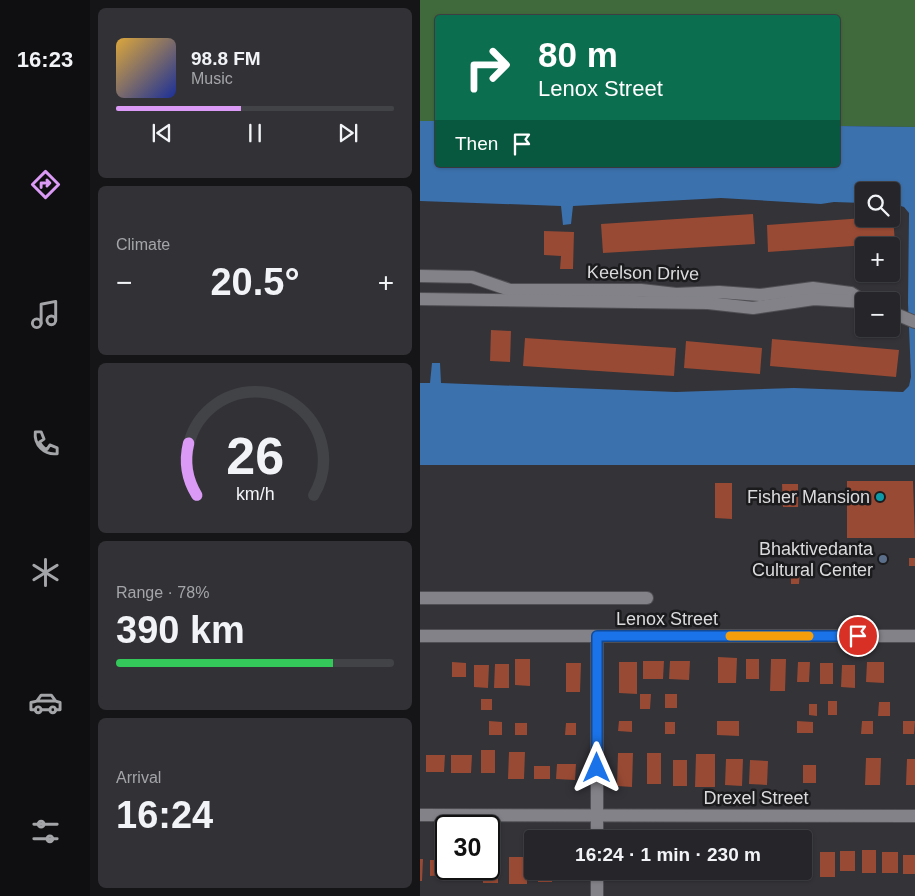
<!DOCTYPE html>
<meta charset="utf-8">
<style>
:root{--surface:#26262a;--page:#323236;--text:#f1f3f6;--muted:#a4a5a8;--line:#424347;--accent:#da9af6}
body{margin:0;font-family:Helvetica,sans-serif;background:var(--page);color:var(--text);height:100vh;display:flex;flex-direction:column;font-size:19px;white-space:nowrap}
*{box-sizing:border-box;margin:0}
p{font-size:16px;color:var(--muted)}
.icon{flex:none;width:28px;height:28px;fill:none;stroke:currentColor;stroke-width:2;stroke-linecap:round;stroke-linejoin:round}
.map{position:relative;flex:1;overflow:hidden}
.drawer{display:flex;flex-direction:column;gap:8px;padding:8px;background:#151517;width:330px}
.drawer>*{flex:none}
.guide{position:absolute;left:15px;top:15px;width:405px;height:152px;border-radius:5px;box-shadow:0 1px 4px #0004,0 0 0 1px var(--line);background:#0b6e4f;color:#fff;overflow:hidden}
.fabs{position:absolute;left:435px;top:182px;display:grid;gap:10px}
.fabs a{display:grid;place-items:center;width:45px;height:45px;border-radius:5px;background:var(--surface);box-shadow:0 1px 4px #0004,0 0 0 1px var(--line);font-size:25px}
.speed{position:absolute;left:15px;top:815px;display:flex;gap:10px;font-size:25px;font-weight:700;text-align:center}
.speed>*{display:grid;place-content:center;width:65px;height:65px;border-radius:50%;background:var(--surface);box-shadow:0 1px 4px #0004,0 0 0 1px var(--line);line-height:1}
.speed .limit{border:2px solid #111;border-radius:8px;background:#fff;color:#111}
.pin{position:absolute;display:grid;place-items:center;width:42px;height:42px;color:#fff;margin:-21px;border:2px solid #fff;border-radius:50%;box-shadow:0 1px 5px #0007}
.me{position:absolute;width:55px;margin:-28px;rotate:0deg;stroke-linejoin:round;filter:drop-shadow(0 0 4px #0008)}
.turn{display:flex;align-items:center;gap:18px;height:105px;padding:0 20px;font-size:22px}
.turn .icon{width:65px;height:65px;stroke-width:2.5}
.turn b{display:block;font-size:35px;line-height:42px}
.then{display:flex;align-items:center;height:48px;padding:0 20px;background:#0003;gap:10px;font-size:19px}
.big{font-size:38px;font-weight:600;line-height:1.1}
.drawer .card{flex:1;display:flex;flex-direction:column;justify-content:center;gap:8px;min-width:0;padding:0 18px;border-radius:8px;background:var(--page)}
.drawer .dial{align-items:center;gap:0}
.dial svg{height:130px;overflow:visible;fill:none;stroke:var(--line);stroke-width:7;stroke-linecap:round;text-anchor:middle}
.dial text{fill:var(--text);stroke:none}
.song{display:flex;align-items:center;gap:15px}
.cover{width:60px;height:60px;border-radius:8px;background:linear-gradient(135deg,hsl(40 70% 55%),hsl(230 70% 35%))}
.played{height:5px;border-radius:2px;background:linear-gradient(90deg,var(--accent) 45%,var(--line) 45%)}
.keys{display:flex;justify-content:space-around;direction:ltr}
.heat{display:flex;justify-content:space-between;align-items:center;font-size:28px;direction:ltr}
.charge{height:8px;border-radius:4px;background:linear-gradient(90deg,#34c759 78%,var(--line) 0)}
.trip{position:absolute;left:104px;top:830px;width:288px;height:50px;border-radius:5px;background:var(--surface);box-shadow:0 1px 4px #0004,0 0 0 1px var(--line);font-weight:600;line-height:50px;text-align:center}
main{display:flex;flex:1;min-height:0}
.dock{display:flex;flex-direction:column;width:90px;justify-content:space-around;align-items:center;background:#0f0f11;color:var(--muted)}
.dock .icon{width:35px;height:35px}
.dock .current{color:var(--accent)}
.dock b{font-size:22px;color:var(--text)}
.map>svg:first-child{display:block}
</style>
<main>
<nav class="dock">
<b>16:23</b>
<svg class="icon current" aria-label="directions" viewBox="0 0 24 24"><path d="M12 3l9 9-9 9-9-9zM9 14v-3h6M13 9l2 2-2 2"/></svg>
<svg class="icon" aria-label="music" viewBox="0 0 24 24"><path d="M9 18V5l10-2v13"/><circle cx="6" cy="18" r="3"/><circle cx="16" cy="16" r="3"/></svg>
<svg class="icon" aria-label="phone" viewBox="0 0 24 24"><path d="M5 4h4l2 5-3 2q2 4 5 5l2-3 5 2v4C11 20 4 13 5 4z"/></svg>
<svg class="icon" aria-label="climate" viewBox="0 0 24 24"><path d="M12 3v18M4 7l16 10M4 17L20 7"/></svg>
<svg class="icon" aria-label="car" viewBox="0 0 24 24"><path d="M5 17H2v-5l4-1 3-4h7l3 4 3 1v5h-3M9 17h6M6 11h13"/><circle cx="7" cy="17" r="2"/><circle cx="17" cy="17" r="2"/></svg>
<svg class="icon" aria-label="filters" viewBox="0 0 24 24"><path d="M4 7h16M4 17h16"/><circle cx="9" cy="7" r="2"/><circle cx="15" cy="17" r="2"/></svg>
</nav>
<section class="drawer">
<div class="card">
<div class="song"><i class="cover"></i><div><b>98.8 FM</b><p>Music</p></div></div>
<div class="played"></div>
<div class="keys"><svg class="icon" aria-label="previous" viewBox="0 0 24 24"><path d="M18 5L8 12l10 7zM5 5v14"/></svg><svg class="icon" aria-label="pause" viewBox="0 0 24 24"><path d="M8 5v14M16 5v14"/></svg><svg class="icon" aria-label="next" viewBox="0 0 24 24"><path d="M6 5l10 7-10 7zM19 5v14"/></svg></div>
</div>
<div class="card"><p>Climate</p>
<div class="heat"><a>−</a><b class="big">20.5°</b><a>+</a></div>
</div>
<div class="card dial"><svg viewBox="0 0 100 80">
<path d="M14 69A42 42 0 1 1 86 69"/>
<path d="M14 69A42 42 0 0 1 9 37" stroke="#da9af6"/>
<text x="50" y="56" font-size="32" font-weight="700">26</text>
<text x="50" y="72" font-size="11">km/h</text>
</svg></div>
<div class="card"><p>Range · 78%</p><b class="big">390 km</b><div class="charge"></div></div>
<div class="card"><p>Arrival</p><b class="big">16:24</b></div>
</section>
<div class="map">
<svg width="495" height="896" viewBox="0 0 495 896">
<rect width="100%" height="100%" fill="#333338"/>
<path fill="#406a3c" d="M0,0H495V127L418,126V18H18L17,121H0Z"/>
<path fill="#3b71ad" d="M0,121H17L18,165H418V126L495,127V465H0V383H10L12,363H20L21,383L256,392L374,388L483,392L489,386L491,377L488,303L489,213L484,207L471,203V191H444V203L414,202L401,204L301,198L153,206L151,224L143,225L141,206L0,201Z"/>
<g fill="#984a34">
<path d="M333,214L335,244L183,253L181,224Z"/>
<path d="M471,216H473L475,243L348,252L347,225L444,218L471,219Z"/>
<path d="M124,231L154,232L153,269H140L141,256L124,255Z"/>
<path d="M71,330L91,331L90,362L70,361Z"/>
<path d="M105,338L256,348L254,376L103,366Z"/>
<path d="M352,339L479,350L476,377L350,366Z"/>
<path d="M266,341L342,348L340,374L264,368Z"/>
<path d="M427,481H493L495,538H427Z"/>
<path d="M295,483H312V519L295,518Z"/>
<path d="M362,484H378V507H363Z"/>
<rect x="489" y="558" width="6" height="8"/>
<path d="M371,567H380L379,584H371Z"/>
<path d="M298,657L317,658L316,683H298Z"/>
<path d="M95,659H110V686L95,685Z"/>
<rect x="326" y="659" width="13" height="20"/>
<path d="M351,659H366L365,691H350Z"/>
<path d="M223,661H244L243,679H223Z"/>
<path d="M250,661H270L269,680L249,679Z"/>
<path d="M32,662L46,663V677H32Z"/>
<path d="M199,662H217V694L199,693Z"/>
<path d="M378,662H390L389,682H377Z"/>
<path d="M447,662H464V683L446,682Z"/>
<path d="M146,663H161L160,692H146Z"/>
<rect x="400" y="663" width="13" height="21"/>
<path d="M75,664H89V688H74Z"/>
<path d="M54,665H69L68,688L54,687Z"/>
<path d="M422,665H435V688L421,687Z"/>
<path d="M220,694H231L230,709H220Z"/>
<rect x="245" y="694" width="12" height="14"/>
<rect x="61" y="699" width="11" height="11"/>
<rect x="408" y="701" width="9" height="14"/>
<path d="M459,702H470V716H458Z"/>
<path d="M389,704H397V716L389,715Z"/>
<path d="M69,721L82,722V735H69Z"/>
<path d="M199,721H212V732L198,731Z"/>
<path d="M297,721H319V736L297,735Z"/>
<path d="M377,721L393,722V733H377Z"/>
<path d="M442,721H453V734H441Z"/>
<path d="M483,721H495L494,734H483Z"/>
<rect x="245" y="722" width="10" height="12"/>
<rect x="95" y="723" width="12" height="12"/>
<path d="M146,723H156V735H145Z"/>
<rect x="61" y="750" width="14" height="23"/>
<path d="M89,752H105L104,779H88Z"/>
<path d="M198,753H213L212,787L197,786Z"/>
<rect x="227" y="753" width="14" height="31"/>
<path d="M276,754H295V787H275Z"/>
<path d="M6,755H25L24,772H6Z"/>
<path d="M31,755H52L51,773H31Z"/>
<path d="M446,758H461L460,785H445Z"/>
<path d="M306,759H323L322,786L305,785Z"/>
<path d="M487,759H495V785H486Z"/>
<rect x="253" y="760" width="14" height="26"/>
<path d="M330,760L348,761L347,785L329,784Z"/>
<path d="M137,764H156L155,780L136,779Z"/>
<rect x="383" y="765" width="13" height="18"/>
<rect x="114" y="766" width="16" height="13"/>
<rect x="442" y="850" width="14" height="23"/>
<rect x="382" y="851" width="10" height="16"/>
<rect x="420" y="851" width="15" height="20"/>
<rect x="400" y="852" width="15" height="25"/>
<rect x="462" y="852" width="16" height="21"/>
<rect x="483" y="855" width="12" height="19"/>
<path d="M69,857H78V883H63V869H69Z"/>
<rect x="89" y="857" width="18" height="27"/>
<path d="M0,859H3L2,881H0Z"/>
<path d="M10,860H26V875L10,876Z"/>
<rect x="36" y="869" width="19" height="6"/>
<rect x="118" y="871" width="14" height="11"/>
<path d="M141,871H155L154,879H141Z"/>
<rect x="197" y="871" width="14" height="6"/>
<path d="M307,871H320V875L307,874Z"/>
<rect x="350" y="871" width="15" height="5"/>
</g>
<g fill="none" stroke-linecap="round" stroke-linejoin="round">
<defs>
<g id="minor">
<path d="M0,276L52,277L90,290H221L256,294L299,292L340,295L393,288L431,293L444,301"/>
<path d="M0,299L288,303L333,308L394,299L444,302"/>
<path d="M471,312L495,322"/>
<path d="M0,598H227"/>
<path d="M0,636H495"/>
<path d="M0,815L495,816"/>
<path d="M177,839V636"/>
<path d="M177,896V871"/>
</g>
</defs>
<use href="#minor" stroke="#505054" stroke-width="14"/>
<use href="#minor" stroke="#828288" stroke-width="12"/>
</g>
<g fill="none" stroke-linecap="round" stroke-linejoin="round">
<defs>
<path id="route" d="M177,768V636H438"/>
</defs>
<use href="#route" stroke="#114b97" stroke-width="12"/>
<use href="#route" stroke="#1a73e8" stroke-width="9"/>
<path stroke="#f59e0b" stroke-width="9" d="M310,636H389"/>
</g>
<circle fill="#0f9aa8" stroke="#1b1b1d" stroke-width="2" cx="460" cy="497" r="5"/>
<circle fill="#5c6f8a" stroke="#1b1b1d" stroke-width="2" cx="463" cy="559" r="5"/>
<g text-anchor="middle" stroke-width="5" stroke-linejoin="round" paint-order="stroke">
<g font-size="18" fill="#dbdbde" stroke="#1b1b1d">
<text transform="translate(223 273) rotate(1)" y="6">Keelson Drive</text>
<text x="247" y="625">Lenox Street</text>
<text x="336" y="804">Drexel Street</text>
</g>
<g font-size="18" fill="#dbdbde" stroke="#1b1b1d" text-anchor="end">
<text x="450" y="503">Fisher Mansion</text>
<text x="453" y="555">Bhaktivedanta<tspan x="453" dy="21">Cultural Center</tspan></text>
</g>
</g>
</svg>
<div class="fabs">
<a><svg class="icon" aria-label="search" viewBox="0 0 24 24"><circle cx="10" cy="10" r="6"/><path d="M15 15l6 6"/></svg></a>
<a>+</a>
<a>−</a>
</div>
<div class="speed"><div class="limit">30</div></div>
<div class="pin" style="left:438px;top:636px;background:#d93025"><svg class="icon" aria-label="arrive" viewBox="0 0 24 24"><path d="M6 21V4h12l-3 4 3 4H6"/></svg></div>
<svg class="me" style="left:177px;top:768px" viewBox="-20 -20 40 40"><path d="M0-17L14 15 0 8-14 15z" fill="#1a73e8" stroke="#fff" stroke-width="4"/></svg>
<div class="trip">16:24 · 1 min · 230 m</div>
<div class="guide">
<div class="turn"><svg class="icon" aria-label="right" viewBox="0 0 24 24"><path d="M7 20v-9h11M14 6l5 5-5 5"/></svg><div><b>80 m</b>Lenox Street</div></div>
<div class="then">Then<svg class="icon" aria-label="arrive" viewBox="0 0 24 24"><path d="M6 21V4h12l-3 4 3 4H6"/></svg></div>
</div>
</div>
</main>
